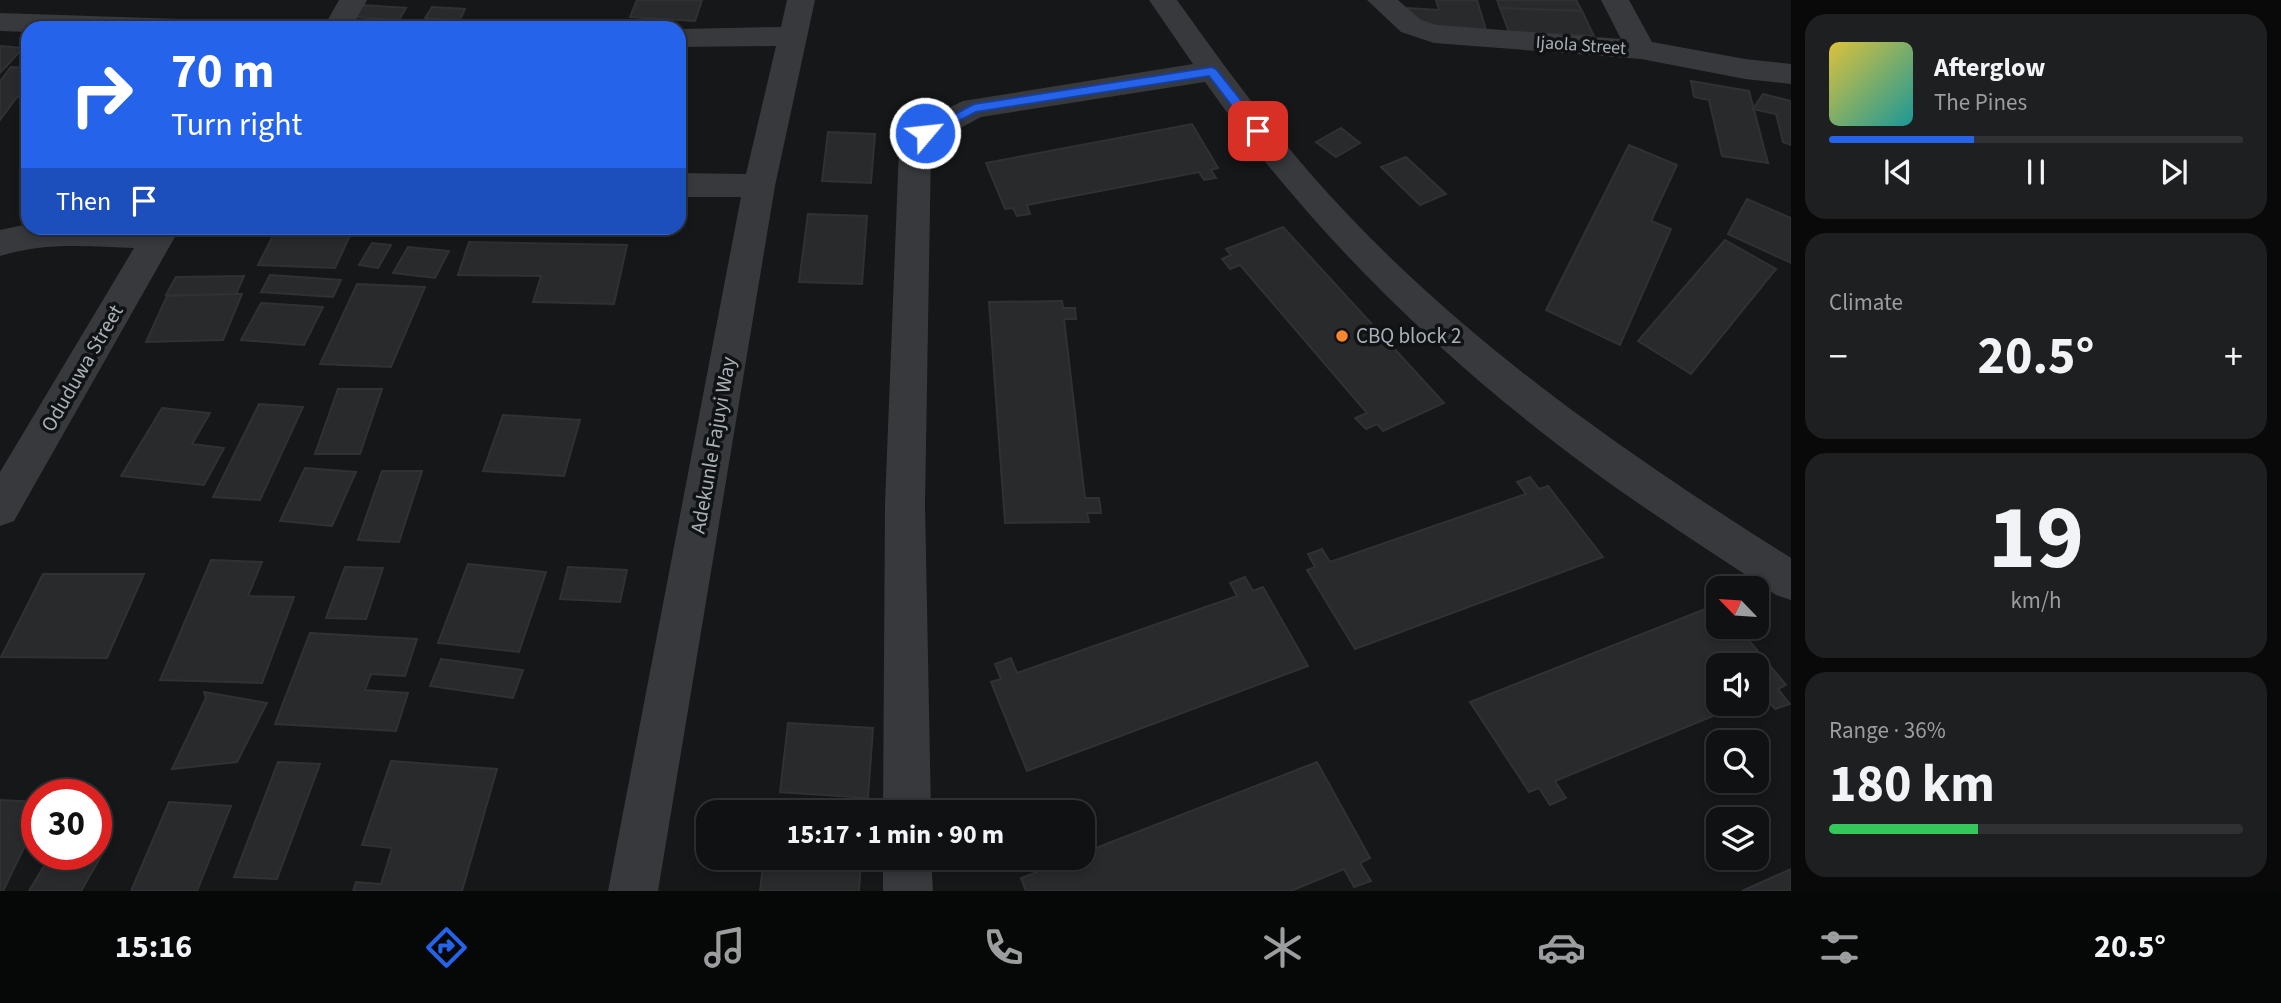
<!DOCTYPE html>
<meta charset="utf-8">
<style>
:root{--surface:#101112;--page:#1e1f20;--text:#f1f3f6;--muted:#9c9d9f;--line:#303132;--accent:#2563eb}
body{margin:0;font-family:"Source Sans 3",sans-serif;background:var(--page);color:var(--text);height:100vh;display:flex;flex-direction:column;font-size:26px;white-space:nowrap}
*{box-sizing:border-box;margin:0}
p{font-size:23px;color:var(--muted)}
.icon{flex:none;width:38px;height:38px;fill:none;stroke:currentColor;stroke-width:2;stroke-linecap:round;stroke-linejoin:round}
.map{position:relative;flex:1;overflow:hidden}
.panel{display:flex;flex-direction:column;gap:14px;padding:14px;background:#09090a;width:490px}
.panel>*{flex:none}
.banner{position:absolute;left:21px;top:21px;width:665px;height:214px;border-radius:21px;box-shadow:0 4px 10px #0003,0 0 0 2px var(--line);background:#2563eb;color:#fff;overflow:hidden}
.needle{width:46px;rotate:295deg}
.controls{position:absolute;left:1706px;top:576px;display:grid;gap:14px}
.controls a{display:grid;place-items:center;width:63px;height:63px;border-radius:14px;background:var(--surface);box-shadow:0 4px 10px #0003,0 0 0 2px var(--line);font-size:35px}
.speed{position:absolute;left:21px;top:779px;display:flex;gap:14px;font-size:35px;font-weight:700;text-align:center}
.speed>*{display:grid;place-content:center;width:91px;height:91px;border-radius:50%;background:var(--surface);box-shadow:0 4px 10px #0003,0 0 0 2px var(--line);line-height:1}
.speed .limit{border:10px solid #d22;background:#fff;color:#111}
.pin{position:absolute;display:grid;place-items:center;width:60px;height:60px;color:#fff;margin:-30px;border-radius:14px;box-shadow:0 4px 10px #0006}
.me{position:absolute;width:77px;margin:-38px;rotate:62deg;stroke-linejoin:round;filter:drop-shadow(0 0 5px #0008)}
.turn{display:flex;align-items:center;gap:24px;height:147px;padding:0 35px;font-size:32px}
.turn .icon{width:91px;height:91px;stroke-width:2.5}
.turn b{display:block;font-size:49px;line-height:60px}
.then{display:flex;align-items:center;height:66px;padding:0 35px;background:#0003;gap:14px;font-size:26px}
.big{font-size:52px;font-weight:700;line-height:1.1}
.panel .tile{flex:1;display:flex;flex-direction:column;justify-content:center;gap:10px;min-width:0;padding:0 24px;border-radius:21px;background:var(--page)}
.panel .dial{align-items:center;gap:0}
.dial b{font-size:91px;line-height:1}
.song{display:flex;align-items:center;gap:21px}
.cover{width:84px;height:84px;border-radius:10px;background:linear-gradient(135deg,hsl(50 70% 55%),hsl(180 70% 35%))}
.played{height:7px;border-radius:4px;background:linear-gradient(90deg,var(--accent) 35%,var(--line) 35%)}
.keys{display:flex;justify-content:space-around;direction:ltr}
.heat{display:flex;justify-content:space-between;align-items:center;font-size:38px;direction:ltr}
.charge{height:10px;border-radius:5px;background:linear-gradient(90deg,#34c759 36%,var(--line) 0)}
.trip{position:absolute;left:696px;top:800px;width:399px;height:70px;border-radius:21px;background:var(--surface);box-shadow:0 4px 10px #0003,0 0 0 2px var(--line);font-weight:700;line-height:70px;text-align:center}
.tab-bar{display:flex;height:112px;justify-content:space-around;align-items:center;background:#060707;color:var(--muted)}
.tab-bar .icon{width:49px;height:49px}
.tab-bar .selected{color:var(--accent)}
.tab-bar b{font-size:32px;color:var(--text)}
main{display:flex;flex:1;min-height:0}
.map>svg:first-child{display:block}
</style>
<main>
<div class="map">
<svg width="1791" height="891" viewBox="0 0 1791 891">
<rect width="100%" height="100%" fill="#161718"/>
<g fill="#292a2c" stroke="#303134" stroke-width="2">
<path d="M637,0H702L695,21L630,17Z"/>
<path d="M1436,0H1477L1486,30L1412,25L1408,8L1439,10Z"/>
<path d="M1497,0H1576L1582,11L1500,8Z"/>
<path d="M362,5L406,8L399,20L355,17Z"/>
<path d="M432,7L465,9L460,20L425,18Z"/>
<path d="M1500,8L1582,11L1594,36L1509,32Z"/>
<path d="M0,46L23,48L0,73Z"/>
<path d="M11,67L28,68V97H17L0,120V81Z"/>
<path d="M1691,81L1749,91L1768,163L1722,156L1709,100L1694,97Z"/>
<path d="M1763,94L1791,101V145L1783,142L1776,114L1753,109Z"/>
<path d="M1192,124L1218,168L1211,170L1216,178L1204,180L1199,172L1027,205L1030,214L1017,216L1013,208L1005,209L986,163Z"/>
<path d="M1341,128L1360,143L1336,157L1316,142Z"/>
<path d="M828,132L875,134L871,183L822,181Z"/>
<path d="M1629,145L1677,165L1651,221L1671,229L1620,345L1546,310Z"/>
<path d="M1406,157L1446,194L1420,205L1381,167Z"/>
<path d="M1747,199L1791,218V263L1728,234Z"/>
<path d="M808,214L867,216L862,284L799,282Z"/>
<path d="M1283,227L1444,403L1383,431L1377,424L1366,429L1355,418L1367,413L1240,265L1230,269L1222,259L1231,255L1226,249Z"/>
<path d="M277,228L352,231L335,268L258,265Z"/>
<path d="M459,228H512L511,231Z"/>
<path d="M1725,240L1776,269L1691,374L1638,341Z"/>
<path d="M469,242L627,245L614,304L533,302L541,276L458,275Z"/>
<path d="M372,243L391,245L378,268L359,265Z"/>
<path d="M408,247L449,251L435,278L393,273Z"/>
<path d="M270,275L341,280L333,297L261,292Z"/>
<path d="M244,276L236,294L166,295L176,277Z"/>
<path d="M357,284L425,287L391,367L320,364Z"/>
<path d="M236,294H242L223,340L146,342L167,296Z"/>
<path d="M1062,301L1063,308H1075L1076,319H1064L1085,498H1099L1101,513H1087L1089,522L1005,523L989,302Z"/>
<path d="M261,303L323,307L304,345L241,340Z"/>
<path d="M338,389H382L360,454H315Z"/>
<path d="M259,404L303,407L260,500L213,497Z"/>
<path d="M162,408L210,413L192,444L224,448L204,485L121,476Z"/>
<path d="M503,415L580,420L564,476L483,471Z"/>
<path d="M305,468L356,472L332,526L280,521Z"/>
<path d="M382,471H422L399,542L358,540Z"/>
<path d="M1530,477L1539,489L1548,486L1603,557L1355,649L1307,570L1315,567L1308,554L1322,549L1330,562L1526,494L1517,482Z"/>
<path d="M211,560L262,562L248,596L294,597L262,683L160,680Z"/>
<path d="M468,564L546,572L519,652L438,643Z"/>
<path d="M345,567L383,568L366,619L326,618Z"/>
<path d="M568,567L627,570L620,602L560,599Z"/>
<path d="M43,574H144L107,658L1,657Z"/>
<path d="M1245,577L1253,591L1263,587L1308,666L1027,771L991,682L1001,679L995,664L1011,658L1017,673L1237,596L1230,583Z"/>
<path d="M1718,604V626H1737L1786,685L1778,689L1790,704L1775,709L1763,694L1757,697V665H1718V704H1742L1555,781L1566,798L1550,805L1539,788L1529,792L1470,702Z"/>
<path d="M310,633L417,639L405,676L371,674L365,690L408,693L396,731L275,724Z"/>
<path d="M441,659L523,670L513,698L430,686Z"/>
<path d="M204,692L267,703L237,762L172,769L206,698Z"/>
<path d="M788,723L873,728L868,798L780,792Z"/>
<path d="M391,761L497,769L462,891H353L356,882L381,884L392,848L362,845Z"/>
<path d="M278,762L320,764L277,879L234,877Z"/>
<path d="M1317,762L1370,858L1360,863L1371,881L1354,887L1344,869L1291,891H1026L1021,878L1073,858H1083V853Z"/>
<path d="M0,800L37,802V821L3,891H0Z"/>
<path d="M771,800L865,805V812H770Z"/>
<path d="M169,802L231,806L197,891H131Z"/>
<path d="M96,849L104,851L81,891H29L51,854H96Z"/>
<path d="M764,858H861L859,891H760Z"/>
<path d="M1791,869V891H1742Z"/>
</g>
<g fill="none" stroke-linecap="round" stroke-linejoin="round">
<g fill="#37393d" fill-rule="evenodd">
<path d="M339,0H367L351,28H323Z"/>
<path d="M787,0H815L775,186L658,891H608L741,197H679V173L746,174L776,46L679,47V29L781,27Z"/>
<path d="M1149,0H1177C1231,76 1287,152 1352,219C1481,354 1634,459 1791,558V600L1776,595C1704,547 1631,501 1562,448C1426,344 1304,223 1205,82L981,117L936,141L931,149L925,504L931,812H883L885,504L899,148L914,125L963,101L1193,64Z"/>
<path d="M1367,0H1398L1421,20L1437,25L1621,39L1601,0H1629L1652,42L1745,59L1791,64V84L1745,79L1641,59L1434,43L1401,32Z"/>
<path d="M0,13L181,19L191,22L195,28H28V32L0,31Z"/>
<path d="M28,224V228H180L14,521L0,526V472L134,248C89,246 43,242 0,256V230Z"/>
<path d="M883,858H931L933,891H883Z"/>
</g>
</g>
<path fill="#2563eb" stroke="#184099" stroke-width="2" d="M1212,67L1216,69L1263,128V135H1254L1209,76L976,112L930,136H921L919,133L974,104Z"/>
<circle fill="#fa872d" stroke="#111213" stroke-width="2.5" cx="1342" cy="336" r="7"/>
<g text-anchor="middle" stroke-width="7" stroke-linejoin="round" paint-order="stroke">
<g font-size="18" fill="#a8b1b9" stroke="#111213">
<text transform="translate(1581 45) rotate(4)" y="6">Ijaola Street</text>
</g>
<g font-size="21" fill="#a8b1b9" stroke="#111213" text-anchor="start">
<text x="1356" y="343">CBQ block 2</text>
</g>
<g font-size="21" fill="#a8b1b9" stroke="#111213">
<text transform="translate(82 368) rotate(-60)" y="7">Oduduwa Street</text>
<text transform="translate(713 445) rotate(-80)" y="7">Adekunle Fajuyi Way</text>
</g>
</g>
</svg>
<div class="controls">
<a><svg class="needle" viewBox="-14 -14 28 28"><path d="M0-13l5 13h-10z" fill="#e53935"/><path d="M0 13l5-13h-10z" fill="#9c9d9f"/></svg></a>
<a><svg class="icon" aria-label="sound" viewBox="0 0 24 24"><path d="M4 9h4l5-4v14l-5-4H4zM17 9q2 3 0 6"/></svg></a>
<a><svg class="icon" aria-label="search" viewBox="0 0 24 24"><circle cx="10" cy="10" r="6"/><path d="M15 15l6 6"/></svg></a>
<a><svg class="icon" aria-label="layers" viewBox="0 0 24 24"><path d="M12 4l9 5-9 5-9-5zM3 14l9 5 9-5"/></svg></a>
</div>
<div class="speed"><div class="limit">30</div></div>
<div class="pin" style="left:1258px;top:131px;background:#d93025"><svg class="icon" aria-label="arrive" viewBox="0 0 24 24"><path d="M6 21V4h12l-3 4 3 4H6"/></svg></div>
<svg class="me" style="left:925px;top:133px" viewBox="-20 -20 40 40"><circle r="17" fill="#2563eb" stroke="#fff" stroke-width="3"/><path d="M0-11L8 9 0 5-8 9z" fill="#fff"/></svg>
<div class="trip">15:17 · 1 min · 90 m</div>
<div class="banner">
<div class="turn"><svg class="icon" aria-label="right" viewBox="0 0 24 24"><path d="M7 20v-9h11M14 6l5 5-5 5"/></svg><div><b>70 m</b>Turn right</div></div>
<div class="then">Then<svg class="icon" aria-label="arrive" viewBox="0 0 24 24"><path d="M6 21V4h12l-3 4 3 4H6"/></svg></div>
</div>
</div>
<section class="panel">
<div class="tile">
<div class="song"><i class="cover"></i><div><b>Afterglow</b><p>The Pines</p></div></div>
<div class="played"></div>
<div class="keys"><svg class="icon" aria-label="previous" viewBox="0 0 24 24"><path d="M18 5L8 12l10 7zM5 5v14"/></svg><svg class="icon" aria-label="pause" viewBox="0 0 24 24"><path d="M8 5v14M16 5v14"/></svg><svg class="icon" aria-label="next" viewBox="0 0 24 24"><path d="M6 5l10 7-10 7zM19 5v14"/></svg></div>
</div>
<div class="tile"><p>Climate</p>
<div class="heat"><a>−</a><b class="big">20.5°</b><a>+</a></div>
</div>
<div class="tile dial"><b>19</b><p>km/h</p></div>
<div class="tile"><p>Range · 36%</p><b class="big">180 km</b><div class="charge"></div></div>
</section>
</main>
<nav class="tab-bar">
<b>15:16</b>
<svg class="icon selected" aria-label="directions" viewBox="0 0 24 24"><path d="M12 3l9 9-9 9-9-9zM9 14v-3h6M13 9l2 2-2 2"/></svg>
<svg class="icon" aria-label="music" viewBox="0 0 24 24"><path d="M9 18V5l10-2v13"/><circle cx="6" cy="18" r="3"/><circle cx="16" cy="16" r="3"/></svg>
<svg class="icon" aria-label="phone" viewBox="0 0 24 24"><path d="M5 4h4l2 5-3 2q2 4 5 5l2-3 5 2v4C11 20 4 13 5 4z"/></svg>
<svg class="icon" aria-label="climate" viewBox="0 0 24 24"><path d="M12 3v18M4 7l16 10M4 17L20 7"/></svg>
<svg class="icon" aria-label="car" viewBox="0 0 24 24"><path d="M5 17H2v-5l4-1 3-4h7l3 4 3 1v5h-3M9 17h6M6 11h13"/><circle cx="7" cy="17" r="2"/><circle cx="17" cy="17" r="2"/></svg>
<svg class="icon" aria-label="filters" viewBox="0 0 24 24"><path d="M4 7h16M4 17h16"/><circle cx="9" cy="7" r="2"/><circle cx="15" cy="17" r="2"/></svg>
<b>20.5°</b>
</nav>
